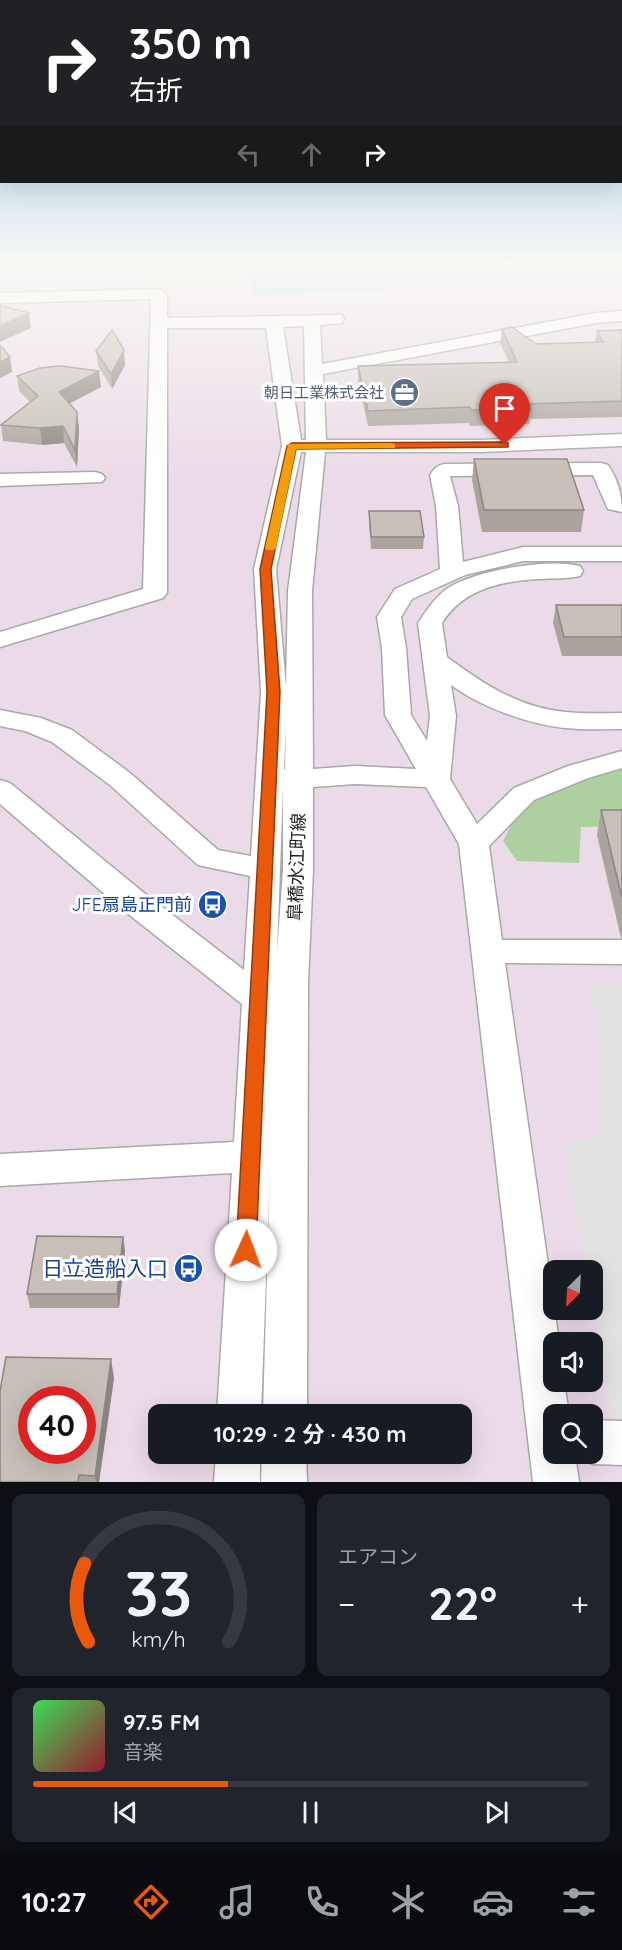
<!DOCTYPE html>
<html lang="ja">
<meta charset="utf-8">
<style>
:root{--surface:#171b24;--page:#20242c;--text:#f1f3f6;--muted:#9ea1a6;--line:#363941;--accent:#ea580c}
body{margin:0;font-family:Quicksand,"Noto Sans JP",sans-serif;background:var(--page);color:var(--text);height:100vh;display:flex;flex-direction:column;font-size:22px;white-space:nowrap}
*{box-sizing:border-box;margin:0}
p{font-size:20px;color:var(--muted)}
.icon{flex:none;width:33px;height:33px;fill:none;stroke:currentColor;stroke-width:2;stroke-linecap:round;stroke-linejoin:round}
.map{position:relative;height:1482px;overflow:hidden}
.details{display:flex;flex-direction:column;gap:12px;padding:12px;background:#0d0f14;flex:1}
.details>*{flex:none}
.top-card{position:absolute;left:0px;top:0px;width:622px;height:183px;box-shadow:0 6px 24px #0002;background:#202124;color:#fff;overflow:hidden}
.needle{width:39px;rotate:204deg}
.buttons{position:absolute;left:543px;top:1260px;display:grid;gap:12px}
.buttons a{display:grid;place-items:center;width:60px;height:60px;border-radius:12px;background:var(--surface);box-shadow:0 6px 24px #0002;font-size:30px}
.speed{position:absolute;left:18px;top:1386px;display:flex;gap:12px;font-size:30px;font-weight:700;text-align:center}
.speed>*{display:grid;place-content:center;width:78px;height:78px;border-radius:50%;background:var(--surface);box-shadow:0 6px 24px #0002;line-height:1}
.speed .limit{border:9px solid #d22;background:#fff;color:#111}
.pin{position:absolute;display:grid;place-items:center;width:51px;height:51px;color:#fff;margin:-62px -26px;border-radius:50% 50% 50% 0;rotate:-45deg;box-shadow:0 0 6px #0007}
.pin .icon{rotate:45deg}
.me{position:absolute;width:66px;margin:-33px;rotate:2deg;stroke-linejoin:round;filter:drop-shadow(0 0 4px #0008)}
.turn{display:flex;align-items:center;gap:21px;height:126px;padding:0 30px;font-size:27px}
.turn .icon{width:78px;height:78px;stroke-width:2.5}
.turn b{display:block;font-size:42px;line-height:51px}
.lanes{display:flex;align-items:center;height:57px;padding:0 30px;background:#0003;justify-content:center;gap:30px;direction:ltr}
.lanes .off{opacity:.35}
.big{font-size:45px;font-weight:700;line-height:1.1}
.details .card{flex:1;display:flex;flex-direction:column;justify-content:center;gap:9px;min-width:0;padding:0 21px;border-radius:12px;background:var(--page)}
.details .dial{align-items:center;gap:0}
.dial svg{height:156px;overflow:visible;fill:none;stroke:var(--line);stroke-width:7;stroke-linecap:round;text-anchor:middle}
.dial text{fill:var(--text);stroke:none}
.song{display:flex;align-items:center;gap:18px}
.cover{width:72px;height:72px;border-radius:9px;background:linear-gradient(135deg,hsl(130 70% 55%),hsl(350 70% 35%))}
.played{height:6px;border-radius:3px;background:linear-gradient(90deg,var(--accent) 35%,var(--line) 35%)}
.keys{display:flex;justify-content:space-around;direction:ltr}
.heat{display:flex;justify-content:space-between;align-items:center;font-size:33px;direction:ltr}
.details .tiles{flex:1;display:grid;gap:12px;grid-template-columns:1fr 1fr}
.card:last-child{grid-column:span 2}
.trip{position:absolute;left:148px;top:1404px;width:324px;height:60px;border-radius:12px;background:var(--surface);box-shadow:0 6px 24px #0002;font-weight:700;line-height:60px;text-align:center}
.dock{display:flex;height:96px;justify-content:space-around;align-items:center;background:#090b0e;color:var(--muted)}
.dock .icon{width:42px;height:42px}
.dock .selected{color:var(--accent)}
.dock b{font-size:27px;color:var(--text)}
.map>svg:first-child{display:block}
</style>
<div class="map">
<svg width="622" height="1482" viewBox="0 0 622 1482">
<rect width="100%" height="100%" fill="#f2efe9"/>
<path fill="#ebdbe8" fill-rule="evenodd" d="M249,270L255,294L622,284V1482H0V277ZM554,1270H592V1310H554ZM554,1342H592V1382H554ZM32,1400H82V1450H32ZM159,1414H462V1454H159ZM554,1414H592V1454H554Z"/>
<path fill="#add19e" d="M622,769V826L581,827L579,863L517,861L503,841L521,806L600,774Z"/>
<path fill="#e2e2e2" d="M622,985V1423H614L593,1302L592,1270H587L564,1141L601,1138L600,1036L591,986Z"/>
<path fill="#aad3df" d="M0,268H622V284L254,294L248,270L0,277Z"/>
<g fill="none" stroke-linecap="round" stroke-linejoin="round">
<defs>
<g id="minor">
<path d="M159,289L167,294V318L342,315L344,319L342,323L320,325L322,364L596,313L622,311V321L596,323L323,374L326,440H481L622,434V446L481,452H325L312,591L313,769L355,766L416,769L385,715L382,648L377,617L395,589L440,569L436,506L430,475C434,469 436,466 444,464L601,463L608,465C618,479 622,496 622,512L608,509L593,475L450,476L458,506L463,562L523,547H622V561H523L465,575L412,599L401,617L406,648L411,715L427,741L430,716L418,623C427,610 435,597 448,588C477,570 548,558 580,566L583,571L580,576C567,579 552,578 539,579C501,581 463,589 442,623L447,657C483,684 520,708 565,712C584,714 603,713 622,713V729C603,729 584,730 565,728C528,724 481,707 451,685L456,716L450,779L477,824L514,788L568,766L622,751V768L588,778L534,800L489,846L502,940H622V964L505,963L559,1342H554V1382H564L569,1414H554V1454H575L579,1482H533L459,844L426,787L355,784L313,787V870L308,983L307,1414H263L270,1170L261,1414H217L232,1173L0,1186V1154L234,1142L242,1004L122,909L0,804V780L10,783L144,893L244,970L250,876L198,865L110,785L52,742L25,731L0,726V710L41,718L72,730L130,773L218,850L251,856L261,692L254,569L282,446L266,328H167V593L163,598L0,647V632L143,589L151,299L0,303V293ZM304,326L306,440H301L283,327ZM301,452H306L288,591L286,687L276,569ZM286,723L285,770L284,769ZM283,787V870L277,953Z"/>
<path d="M95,472L102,474L105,478L102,482L0,486V474Z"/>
<path d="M592,1420L622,1421V1465L592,1464L576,1457L575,1454H592Z"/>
<path d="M216,1454H260V1482H214Z"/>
<path d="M262,1454H306L307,1482H261Z"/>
</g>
</defs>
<use href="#minor" stroke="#a9a9a9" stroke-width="3"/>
<use href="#minor" fill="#fff" fill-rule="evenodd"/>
</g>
<g fill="#aba49e">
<path d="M502,329L536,344L595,342L597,331L622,330V417L530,419L529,424L470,426L469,423L368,426L358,381V366L509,362L500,343Z"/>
<path d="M96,351L125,365L112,389L98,366Z"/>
<path d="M17,376L101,387L70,403L77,412L79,428L77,467L64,443L42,445L3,441L1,425L30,402L19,391Z"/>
<path d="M474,459L584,510L581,532H482L472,480Z"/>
<path d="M369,511L424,537L423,549H371L369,523Z"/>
<path d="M556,605H622V656H562L553,623Z"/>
<path d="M601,810H622V938H621L597,835Z"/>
<path d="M123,1237L125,1251L119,1308H30L27,1294Z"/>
<path d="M114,1378L99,1482H0Z"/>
</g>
<g fill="#8b8681">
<path d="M29,313L31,328L0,342V326Z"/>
<path d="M124,350L125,365L112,389L111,374Z"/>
<path d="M10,357L12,372L0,378V362Z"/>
<path d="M99,371L101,387L61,408L59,392Z"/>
<path d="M77,412L79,428L77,467L75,450Z"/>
<path d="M63,426L64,443L42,445L40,428Z"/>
<path d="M123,1237L125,1251L119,1308L117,1294Z"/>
<path d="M111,1359L114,1378L99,1482H96L95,1476Z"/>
</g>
<g fill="#c7bfb8" stroke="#8b8681" stroke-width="1.5" fill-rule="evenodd">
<path d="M0,305L2,306L29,313L0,326Z"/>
<path d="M512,327L536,344L603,342L597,331L622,330V401L529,404L531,409L471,410L470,407L368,411L358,366L517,362L502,329Z"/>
<path d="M112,330L124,350L111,374L96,351Z"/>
<path d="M0,345L10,357L0,362Z"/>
<path d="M60,366L99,371L59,392L77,412L75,450L63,426L40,428L1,425L38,396L17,376L40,368Z"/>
<path d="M474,459H567L584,510H484Z"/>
<path d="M369,511H420L424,537H371Z"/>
<path d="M556,605H622V637H564Z"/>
<path d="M601,810H622V898Z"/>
<path d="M37,1236L123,1237L117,1294H27Z"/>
<path d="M6,1357L111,1359L95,1476L79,1475L78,1482H0V1391ZM32,1400H82V1450H32Z"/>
</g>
<linearGradient id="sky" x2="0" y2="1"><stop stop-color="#8fc0e4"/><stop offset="0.56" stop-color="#f9f8f5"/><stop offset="1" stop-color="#f9f8f5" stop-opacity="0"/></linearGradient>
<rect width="622" height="476" fill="url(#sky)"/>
<path fill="#ea580c" stroke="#983908" stroke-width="1.5" d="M505,442L508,443V447L296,449L271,569L280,692L256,1250L253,1256L246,1258L239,1256L236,1250L267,692L260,569L287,446L292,443Z"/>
<path fill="#f59e0b" d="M392,443L395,444V448L296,449L276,548L274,550H266L265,548L288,444Z"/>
<defs>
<symbol id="office-disc" viewBox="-11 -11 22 22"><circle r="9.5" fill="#5c6f8a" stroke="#fff"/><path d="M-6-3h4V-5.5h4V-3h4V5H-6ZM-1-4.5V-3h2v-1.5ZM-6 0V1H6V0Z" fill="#fff"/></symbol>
<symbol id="bus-disc" viewBox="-11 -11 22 22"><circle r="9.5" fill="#1a4fb4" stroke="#fff"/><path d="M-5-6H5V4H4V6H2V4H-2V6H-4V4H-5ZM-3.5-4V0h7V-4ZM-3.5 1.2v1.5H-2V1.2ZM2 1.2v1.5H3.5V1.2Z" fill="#fff"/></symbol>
</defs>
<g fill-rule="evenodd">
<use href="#office-disc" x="388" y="376" width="33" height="33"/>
<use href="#bus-disc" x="196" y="888" width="33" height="33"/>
<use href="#bus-disc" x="172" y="1252" width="33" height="33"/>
</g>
<g text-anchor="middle" stroke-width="6" stroke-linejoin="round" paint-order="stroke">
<g font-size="15" fill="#4e5e75" stroke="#fff" text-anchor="end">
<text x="384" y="398">朝日工業株式会社</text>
</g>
<g font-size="18" fill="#222" stroke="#fff">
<text transform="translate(297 867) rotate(-88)" y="6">皐橋水江町線</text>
</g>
<g font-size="18" fill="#164399" stroke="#fff" text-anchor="end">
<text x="192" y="911">JFE扇島正門前</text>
</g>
<g font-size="21" fill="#164399" stroke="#fff" text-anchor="end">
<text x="168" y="1276">日立造船入口</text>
</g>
</g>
</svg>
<div class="buttons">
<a><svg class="needle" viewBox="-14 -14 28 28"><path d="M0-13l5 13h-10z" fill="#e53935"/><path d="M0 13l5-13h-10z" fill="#9ea1a6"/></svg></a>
<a><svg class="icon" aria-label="sound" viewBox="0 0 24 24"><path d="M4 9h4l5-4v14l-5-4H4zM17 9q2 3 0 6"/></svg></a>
<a><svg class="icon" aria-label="search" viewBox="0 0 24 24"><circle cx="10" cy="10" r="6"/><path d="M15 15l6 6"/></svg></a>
</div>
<div class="speed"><div class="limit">40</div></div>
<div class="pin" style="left:505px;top:445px;background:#d93025"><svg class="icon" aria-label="arrive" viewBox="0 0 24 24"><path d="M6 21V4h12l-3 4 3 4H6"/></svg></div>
<svg class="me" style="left:246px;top:1250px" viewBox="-20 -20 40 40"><circle r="19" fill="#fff"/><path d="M0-13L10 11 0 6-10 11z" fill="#ea580c"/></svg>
<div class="trip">10:29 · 2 分 · 430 m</div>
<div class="top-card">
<div class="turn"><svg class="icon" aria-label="right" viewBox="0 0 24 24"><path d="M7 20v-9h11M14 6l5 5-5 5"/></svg><div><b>350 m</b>右折</div></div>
<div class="lanes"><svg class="icon off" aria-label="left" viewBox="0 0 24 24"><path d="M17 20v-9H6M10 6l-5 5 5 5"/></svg><svg class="icon off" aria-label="ahead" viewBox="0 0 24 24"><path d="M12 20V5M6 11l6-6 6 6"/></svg><svg class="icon" aria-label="right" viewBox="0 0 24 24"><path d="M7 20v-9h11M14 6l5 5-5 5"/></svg></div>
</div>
</div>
<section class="details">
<div class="tiles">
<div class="card dial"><svg viewBox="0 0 100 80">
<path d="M14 69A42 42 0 1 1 86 69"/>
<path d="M14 69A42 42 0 0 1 12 29" stroke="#ea580c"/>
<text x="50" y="56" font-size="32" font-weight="700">33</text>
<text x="50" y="72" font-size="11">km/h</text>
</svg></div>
<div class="card"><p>エアコン</p>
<div class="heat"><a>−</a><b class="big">22°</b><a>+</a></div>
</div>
<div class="card">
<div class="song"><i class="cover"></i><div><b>97.5 FM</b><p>音楽</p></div></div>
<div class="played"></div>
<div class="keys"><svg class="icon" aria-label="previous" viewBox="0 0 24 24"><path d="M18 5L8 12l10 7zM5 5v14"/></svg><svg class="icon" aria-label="pause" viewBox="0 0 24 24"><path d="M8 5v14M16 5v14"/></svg><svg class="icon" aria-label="next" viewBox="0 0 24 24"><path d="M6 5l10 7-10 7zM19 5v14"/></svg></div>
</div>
</div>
</section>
<nav class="dock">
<b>10:27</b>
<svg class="icon selected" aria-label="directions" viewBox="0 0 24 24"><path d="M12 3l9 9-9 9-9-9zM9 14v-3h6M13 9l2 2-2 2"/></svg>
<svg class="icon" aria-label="music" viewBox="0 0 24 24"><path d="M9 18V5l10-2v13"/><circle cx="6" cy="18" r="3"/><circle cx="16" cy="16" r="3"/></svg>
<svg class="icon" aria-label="phone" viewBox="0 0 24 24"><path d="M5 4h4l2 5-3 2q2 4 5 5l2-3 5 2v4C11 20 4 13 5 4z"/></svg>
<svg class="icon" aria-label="climate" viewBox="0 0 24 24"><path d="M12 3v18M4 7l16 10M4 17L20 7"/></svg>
<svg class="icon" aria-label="car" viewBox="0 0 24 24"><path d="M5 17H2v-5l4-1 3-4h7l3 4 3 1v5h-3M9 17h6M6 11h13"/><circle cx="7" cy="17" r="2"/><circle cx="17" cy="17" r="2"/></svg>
<svg class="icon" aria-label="filters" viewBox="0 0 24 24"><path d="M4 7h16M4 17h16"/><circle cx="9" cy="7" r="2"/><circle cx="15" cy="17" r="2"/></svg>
</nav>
